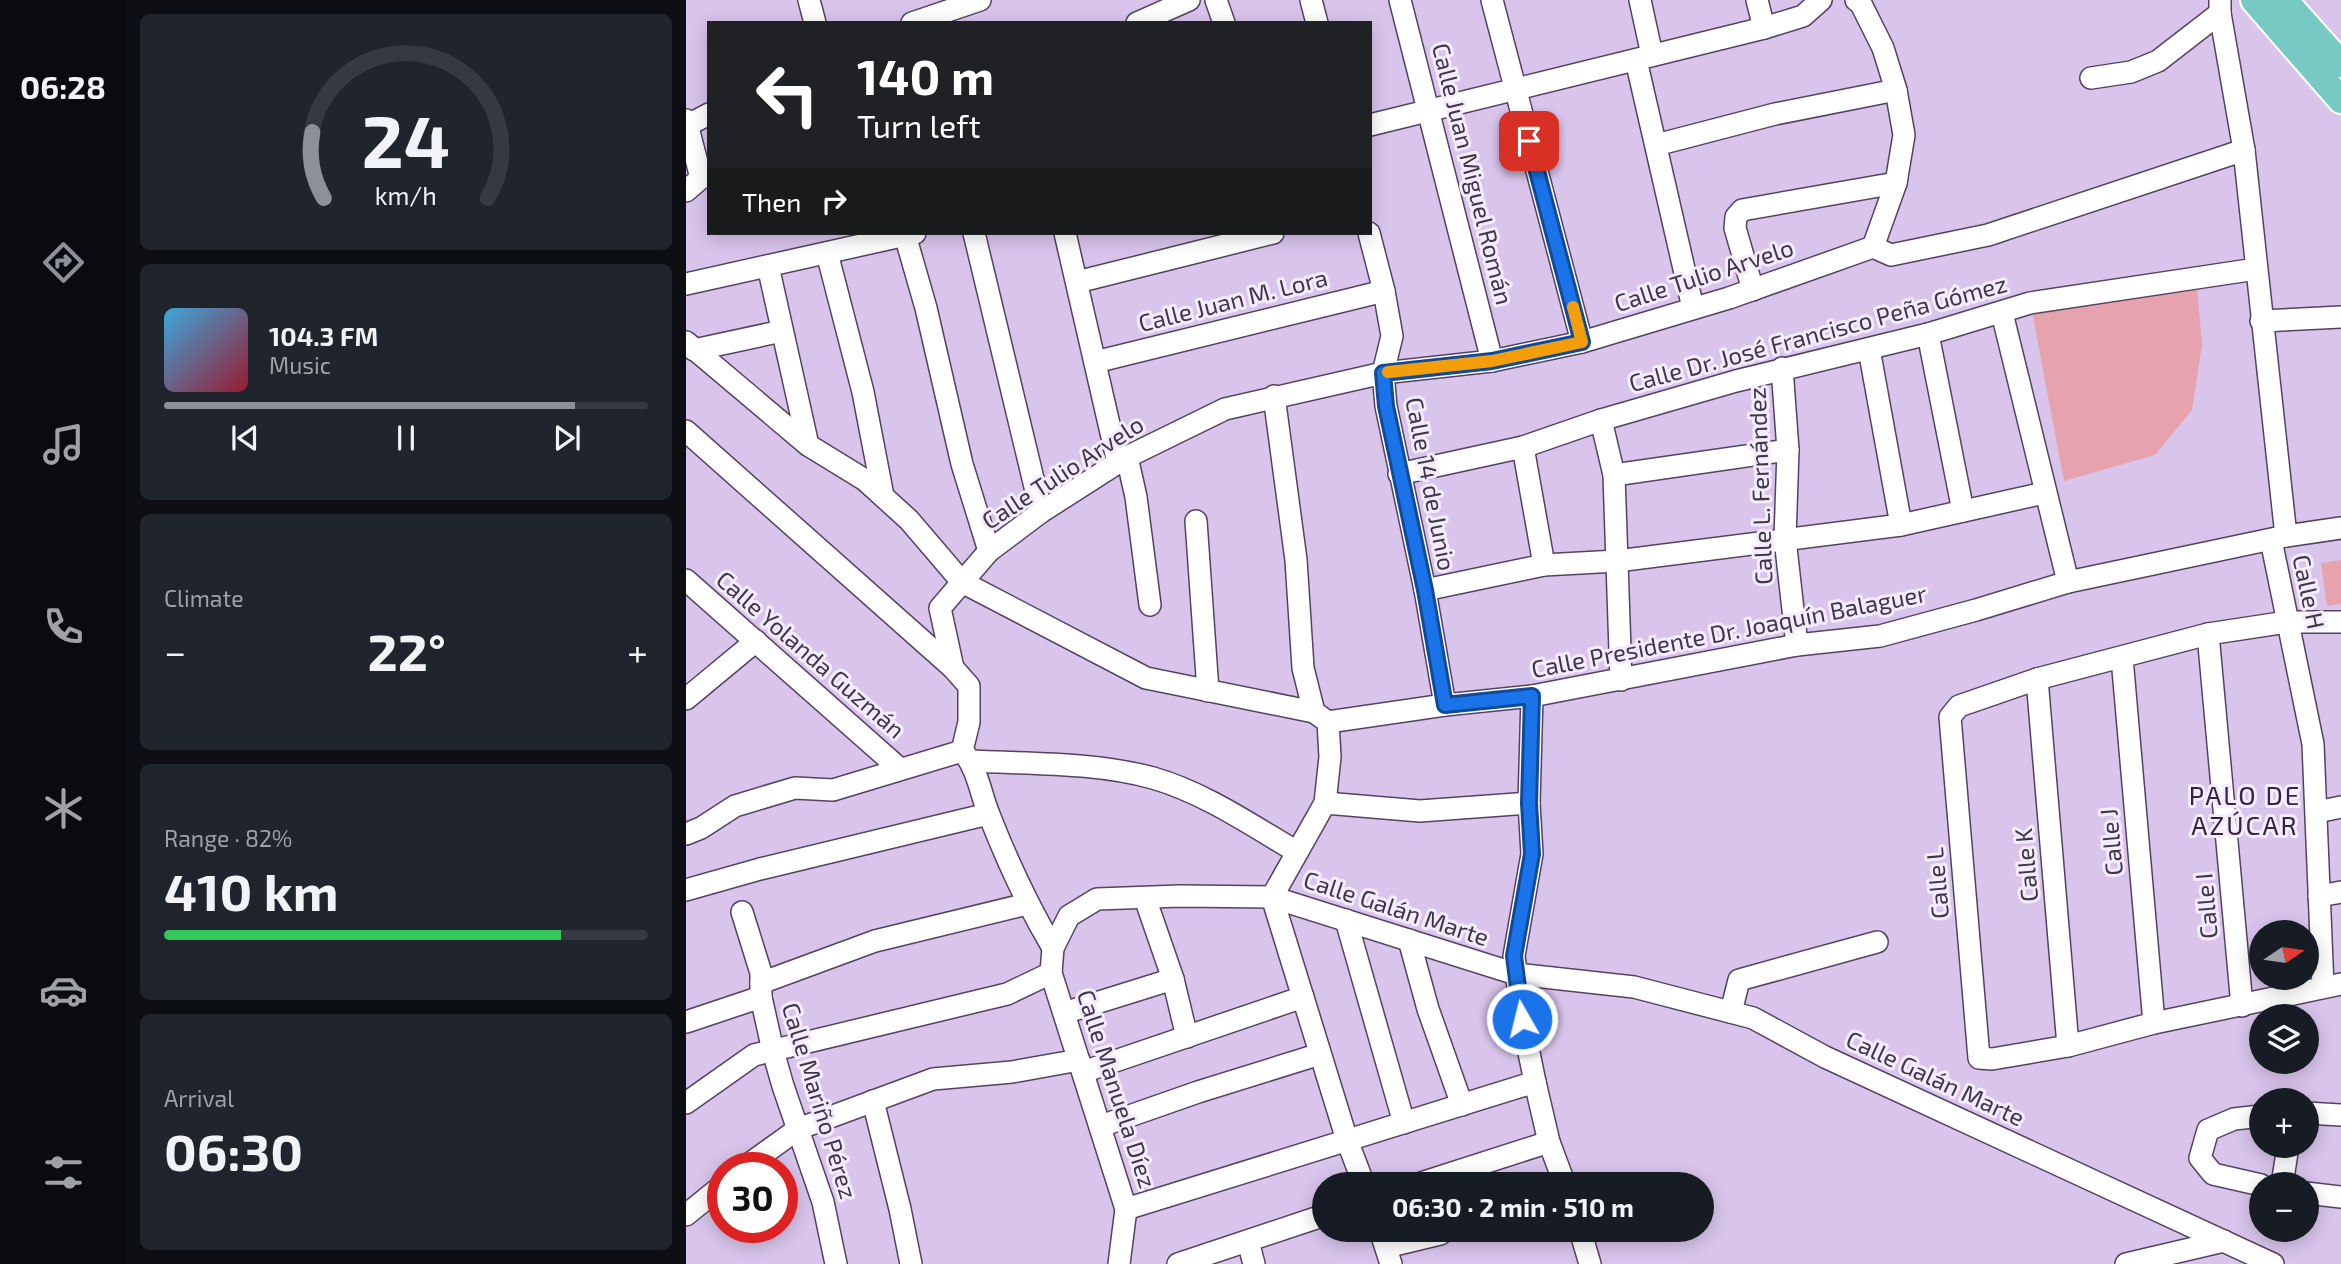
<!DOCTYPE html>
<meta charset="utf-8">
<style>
:root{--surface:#171b24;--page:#20242c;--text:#f1f3f6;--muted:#9ea1a6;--line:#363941;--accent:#8c9099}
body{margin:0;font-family:"Exo 2",sans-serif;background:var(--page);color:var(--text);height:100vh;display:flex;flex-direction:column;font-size:26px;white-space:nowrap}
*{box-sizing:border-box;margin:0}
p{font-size:23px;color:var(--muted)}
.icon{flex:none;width:38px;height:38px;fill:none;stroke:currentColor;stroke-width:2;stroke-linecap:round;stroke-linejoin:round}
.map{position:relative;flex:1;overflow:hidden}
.panel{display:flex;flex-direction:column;gap:14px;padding:14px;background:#0d0f14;width:560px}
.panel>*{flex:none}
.hud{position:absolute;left:21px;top:21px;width:665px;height:214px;border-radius:0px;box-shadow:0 4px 18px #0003;background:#202124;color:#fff;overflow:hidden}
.needle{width:46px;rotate:77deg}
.buttons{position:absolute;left:1563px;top:920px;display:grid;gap:14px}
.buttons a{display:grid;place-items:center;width:70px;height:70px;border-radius:50%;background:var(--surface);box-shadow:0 4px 18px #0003;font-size:35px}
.speed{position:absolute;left:21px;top:1152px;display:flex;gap:14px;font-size:35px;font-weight:700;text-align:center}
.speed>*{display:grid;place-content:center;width:91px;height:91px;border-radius:50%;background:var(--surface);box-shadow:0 4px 18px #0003;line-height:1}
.speed .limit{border:10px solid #d22;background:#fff;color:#111}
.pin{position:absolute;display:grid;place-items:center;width:60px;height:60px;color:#fff;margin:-30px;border-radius:14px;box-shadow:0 4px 10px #0006}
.me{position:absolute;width:77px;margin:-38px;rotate:352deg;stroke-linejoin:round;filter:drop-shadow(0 0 5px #0008)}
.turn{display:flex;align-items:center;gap:24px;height:147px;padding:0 35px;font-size:32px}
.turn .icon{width:91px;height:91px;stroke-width:2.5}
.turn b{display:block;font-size:49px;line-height:60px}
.then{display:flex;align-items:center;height:66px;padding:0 35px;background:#0003;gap:14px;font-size:26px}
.big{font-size:52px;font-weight:700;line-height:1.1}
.panel .tile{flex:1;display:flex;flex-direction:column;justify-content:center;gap:10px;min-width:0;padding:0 24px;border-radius:10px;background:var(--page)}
.panel .dial{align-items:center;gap:0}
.dial svg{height:182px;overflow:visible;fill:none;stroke:var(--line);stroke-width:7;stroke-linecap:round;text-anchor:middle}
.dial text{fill:var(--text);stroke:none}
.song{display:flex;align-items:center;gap:21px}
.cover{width:84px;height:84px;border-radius:10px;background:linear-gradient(135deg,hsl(200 70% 55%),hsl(350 70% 35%))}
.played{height:7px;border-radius:4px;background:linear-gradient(90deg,var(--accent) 85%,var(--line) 85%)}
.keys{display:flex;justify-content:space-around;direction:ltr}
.heat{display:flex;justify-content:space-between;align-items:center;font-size:38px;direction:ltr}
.charge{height:10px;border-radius:5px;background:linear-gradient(90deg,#34c759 82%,var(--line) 0)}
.trip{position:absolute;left:626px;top:1172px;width:402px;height:70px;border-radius:35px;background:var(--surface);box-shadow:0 4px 18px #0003;font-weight:700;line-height:70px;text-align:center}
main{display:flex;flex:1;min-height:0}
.menu{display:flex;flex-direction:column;width:126px;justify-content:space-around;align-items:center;background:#090b0e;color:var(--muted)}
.menu .icon{width:49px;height:49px}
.menu .selected{color:var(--accent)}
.menu b{font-size:32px;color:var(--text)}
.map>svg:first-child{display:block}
</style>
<main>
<nav class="menu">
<b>06:28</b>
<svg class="icon selected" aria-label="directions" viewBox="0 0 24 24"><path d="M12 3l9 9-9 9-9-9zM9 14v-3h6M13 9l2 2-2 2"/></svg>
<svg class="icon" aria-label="music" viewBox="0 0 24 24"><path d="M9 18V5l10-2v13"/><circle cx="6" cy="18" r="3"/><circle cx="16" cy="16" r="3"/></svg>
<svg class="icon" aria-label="phone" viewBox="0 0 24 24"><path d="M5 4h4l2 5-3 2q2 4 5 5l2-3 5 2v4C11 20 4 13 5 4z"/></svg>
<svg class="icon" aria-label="climate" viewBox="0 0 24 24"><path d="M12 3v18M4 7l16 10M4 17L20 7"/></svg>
<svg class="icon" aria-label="car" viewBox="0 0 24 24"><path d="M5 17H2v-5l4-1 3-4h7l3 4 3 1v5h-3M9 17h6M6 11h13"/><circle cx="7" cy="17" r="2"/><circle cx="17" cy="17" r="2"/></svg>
<svg class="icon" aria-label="filters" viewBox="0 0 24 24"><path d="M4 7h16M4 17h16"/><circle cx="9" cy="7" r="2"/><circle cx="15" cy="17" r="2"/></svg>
</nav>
<section class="panel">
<div class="tile dial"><svg viewBox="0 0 100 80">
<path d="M14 69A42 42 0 1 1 86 69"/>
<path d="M14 69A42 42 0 0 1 9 40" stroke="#8c9099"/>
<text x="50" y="56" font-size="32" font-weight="700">24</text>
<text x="50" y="72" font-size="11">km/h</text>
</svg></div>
<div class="tile">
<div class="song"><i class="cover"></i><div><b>104.3 FM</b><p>Music</p></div></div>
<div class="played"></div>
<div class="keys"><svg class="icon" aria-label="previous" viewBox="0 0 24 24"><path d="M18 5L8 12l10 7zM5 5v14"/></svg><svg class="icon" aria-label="pause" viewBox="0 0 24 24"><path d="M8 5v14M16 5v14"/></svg><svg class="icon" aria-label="next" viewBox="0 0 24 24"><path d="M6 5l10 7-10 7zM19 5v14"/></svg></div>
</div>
<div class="tile"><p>Climate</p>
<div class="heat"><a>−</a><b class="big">22°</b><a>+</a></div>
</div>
<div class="tile"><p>Range · 82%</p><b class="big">410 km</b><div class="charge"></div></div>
<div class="tile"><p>Arrival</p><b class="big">06:30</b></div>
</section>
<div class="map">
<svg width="1655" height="1264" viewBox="0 0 1655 1264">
<rect width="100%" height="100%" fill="#d9c5ec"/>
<g fill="#e6a2ad">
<path d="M1511,287L1516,345L1506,410L1469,455L1378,481L1344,301Z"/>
<path d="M1655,560V604L1641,606L1635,563Z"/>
</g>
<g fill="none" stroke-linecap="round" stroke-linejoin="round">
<defs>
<g id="minor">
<path d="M123,0L129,23"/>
<path d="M530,0L538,23"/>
<path d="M625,0L631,23"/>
<path d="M714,0L806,361"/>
<path d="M806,0L896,342"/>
<path d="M954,0L966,55"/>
<path d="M1071,0L1078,28"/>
<path d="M1170,0L1175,4L1197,48L1210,90L1218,135L1210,183L1187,247"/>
<path d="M1534,0V13L1558,150L1600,536"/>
<path d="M226,23L294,0"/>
<path d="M451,23L503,0"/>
<path d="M950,60L1007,308"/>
<path d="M1405,78L1445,72L1472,61L1534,13"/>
<path d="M0,120L15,178"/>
<path d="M684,125L1078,28L1117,16L1135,0"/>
<path d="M0,126L23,114"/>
<path d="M970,145L1089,114L1210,90"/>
<path d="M0,191L15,178L23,176"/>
<path d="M288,233L355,512"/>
<path d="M379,233L432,463"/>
<path d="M683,233L698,291L706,336L697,373L700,406L739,590L759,705"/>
<path d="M219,235L240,308L276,464L303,551"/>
<path d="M1187,247L1205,255L1302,235L1558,150"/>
<path d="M141,253L177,392L197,496"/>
<path d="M82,266L122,445"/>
<path d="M391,282L587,233"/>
<path d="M0,284L229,233"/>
<path d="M1067,290L1049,228L1050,217L1056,210L1210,183"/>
<path d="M1316,313L1382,582"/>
<path d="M1575,321L1655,317"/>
<path d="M1242,334L1277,511"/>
<path d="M0,342L122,445L179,480L223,520L276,582L460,678L628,712"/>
<path d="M1183,349L1215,525"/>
<path d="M8,350L96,331"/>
<path d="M409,362L698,291"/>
<path d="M1096,368L1102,450L1099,539L1111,645"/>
<path d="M588,396L610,560L617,668L628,712L642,722L644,757L639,803L586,897L661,1140L678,1185"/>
<path d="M915,420L928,475L935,680"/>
<path d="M0,431L267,668L283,686V722L276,751"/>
<path d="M837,447L858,565"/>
<path d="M441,457L450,497L464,605"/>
<path d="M713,474L837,447L915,420L1050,381L1242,334L1344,303L1570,269"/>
<path d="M928,475L1102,450"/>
<path d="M510,521L522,691"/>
<path d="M1585,540L1627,744L1637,987"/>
<path d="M0,580L214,769"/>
<path d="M739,590L858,565L931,561L1215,525L1358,493"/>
<path d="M1655,622H1601L1522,634L1351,679L1273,706L1264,717L1293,1058L1306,1059L1382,1046L1468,1023L1655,984"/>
<path d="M1522,634L1556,1006"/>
<path d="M1436,658L1468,1023"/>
<path d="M267,668L254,608L303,551L355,512L441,457L539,409L697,373L806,361L896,342L1043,298L1187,247"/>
<path d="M1351,679L1382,1046"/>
<path d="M846,696L843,803L846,854L828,956L836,1019L849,1082L863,1142L879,1185"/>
<path d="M0,699L70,641"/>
<path d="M642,722L759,705L846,696L1111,645L1194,636L1290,610L1382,582L1600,536L1655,528"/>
<path d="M278,753C292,770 295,796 304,817C322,863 342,906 367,948"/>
<path d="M284,761C345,764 408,762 467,778C519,793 565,825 611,852"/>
<path d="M639,803L734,811L843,803"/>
<path d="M1631,812L1655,807"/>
<path d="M0,834L15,828L49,806L109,788L147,790L276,751"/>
<path d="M0,890L74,869L302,814"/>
<path d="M1633,896L1655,892"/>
<path d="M459,898L487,979L501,1037"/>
<path d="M56,912L75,973V997L87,1051L97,1086L137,1202L150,1264"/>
<path d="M660,920L718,1123"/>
<path d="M723,940L742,1009L776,1105"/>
<path d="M365,973L440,1209L433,1264"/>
<path d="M75,983L189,941L341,904"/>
<path d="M1045,1012L1053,980L1191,942"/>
<path d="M378,1013L487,979"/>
<path d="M0,1022L75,997"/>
<path d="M397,1072L617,997"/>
<path d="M187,1101L214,1209L225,1264"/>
<path d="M0,1103L68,1055L321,994L365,973L367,948L383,916L411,899L494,896L586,897L830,974L948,987L1067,1018L1139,1057L1587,1264"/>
<path d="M1620,1113L1655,1115"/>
<path d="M1575,1116L1548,1119L1522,1130L1514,1158L1527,1174L1575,1185"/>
<path d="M415,1126L512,1092L634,1054"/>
<path d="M59,1167L112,1129L247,1079L326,1072L393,1060"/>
<path d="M729,1185L863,1142"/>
<path d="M1596,1185L1602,1146"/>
<path d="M1620,1193L1655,1197"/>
<path d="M440,1209L849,1082"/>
<path d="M0,1215L37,1185"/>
<path d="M694,1230L705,1264"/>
<path d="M894,1230L904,1264"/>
<path d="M562,1241L568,1264"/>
<path d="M700,1247L754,1234L760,1230"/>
<path d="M492,1264L639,1215"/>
<path d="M1440,1264L1538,1241"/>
</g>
<g id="major">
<path d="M1568,0L1655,100"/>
<path d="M1598,0L1655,64"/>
</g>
</defs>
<use href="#minor" stroke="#544263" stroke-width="24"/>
<use href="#major" stroke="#fff" stroke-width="30"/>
<use href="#minor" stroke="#fff" stroke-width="21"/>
<use href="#major" stroke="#77c9c4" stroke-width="26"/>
</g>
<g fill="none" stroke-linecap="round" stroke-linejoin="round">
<defs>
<path id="route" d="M836,1019L828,956L846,854L843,803L846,696L759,705L739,590L700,406L697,373L806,361L896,342L843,141"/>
</defs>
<use href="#route" stroke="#114b97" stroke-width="18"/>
<use href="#route" stroke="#1a73e8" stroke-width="12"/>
<path stroke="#f59e0b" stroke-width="12" d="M702,372L806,361L896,342L887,307"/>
</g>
<g text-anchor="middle" stroke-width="6" stroke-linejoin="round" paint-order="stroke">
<g font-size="24" fill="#3f3747" stroke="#f5ebff">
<text transform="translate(786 174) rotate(76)" y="8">Calle Juan Miguel Román</text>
<text transform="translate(1018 276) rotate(-18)" y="8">Calle Tulio Arvelo</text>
<text transform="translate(547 301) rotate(-14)" y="8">Calle Juan M. Lora</text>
<text transform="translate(1132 334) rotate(-15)" y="8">Calle Dr. José Francisco Peña Gómez</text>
<text transform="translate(377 473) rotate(-33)" y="8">Calle Tulio Arvelo</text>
<text transform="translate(744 484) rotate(79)" y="8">Calle 14 de Junio</text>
<text transform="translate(1075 486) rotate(-92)" y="8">Calle L. Fernández</text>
<text transform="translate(1622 592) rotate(78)" y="8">Calle H</text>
<text transform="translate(1043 632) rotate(-11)" y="8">Calle Presidente Dr. Joaquín Balaguer</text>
<text transform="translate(124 655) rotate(41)" y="8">Calle Yolanda Guzmán</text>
<text transform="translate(1426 842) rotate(-95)" y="8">Calle J</text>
<text transform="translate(1341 865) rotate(-95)" y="8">Calle K</text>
<text transform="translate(1252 883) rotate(-95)" y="8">Calle L</text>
<text transform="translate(1521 906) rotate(-95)" y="8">Calle I</text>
<text transform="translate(710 909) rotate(18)" y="8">Calle Galán Marte</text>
<text transform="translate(1249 1079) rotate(25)" y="8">Calle Galán Marte</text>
<text transform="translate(430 1089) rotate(72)" y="8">Calle Manuela Díez</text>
<text transform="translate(133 1101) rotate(73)" y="8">Calle Mariño Pérez</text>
</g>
<g font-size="26" letter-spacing="2" fill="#342442" stroke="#f5ebff">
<text x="1559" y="805">PALO DE<tspan x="1559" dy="30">AZÚCAR</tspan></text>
</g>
</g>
</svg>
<div class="buttons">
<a><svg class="needle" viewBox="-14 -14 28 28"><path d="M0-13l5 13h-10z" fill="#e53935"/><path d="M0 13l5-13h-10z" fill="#9ea1a6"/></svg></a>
<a><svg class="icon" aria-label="layers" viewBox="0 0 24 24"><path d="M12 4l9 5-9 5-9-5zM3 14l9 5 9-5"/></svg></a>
<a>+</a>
<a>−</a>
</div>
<div class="speed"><div class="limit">30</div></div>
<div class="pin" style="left:843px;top:141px;background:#d93025"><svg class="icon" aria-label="arrive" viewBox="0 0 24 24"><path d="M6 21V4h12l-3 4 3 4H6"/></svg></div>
<svg class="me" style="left:836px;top:1019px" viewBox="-20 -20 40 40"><circle r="17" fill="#1a73e8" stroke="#fff" stroke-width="3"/><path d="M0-11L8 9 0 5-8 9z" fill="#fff"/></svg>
<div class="trip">06:30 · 2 min · 510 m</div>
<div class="hud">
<div class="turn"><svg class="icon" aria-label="left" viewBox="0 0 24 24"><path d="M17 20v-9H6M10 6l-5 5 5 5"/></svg><div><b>140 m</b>Turn left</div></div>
<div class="then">Then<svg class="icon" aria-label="right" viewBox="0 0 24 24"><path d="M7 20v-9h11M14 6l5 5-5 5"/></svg></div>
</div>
</div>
</main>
